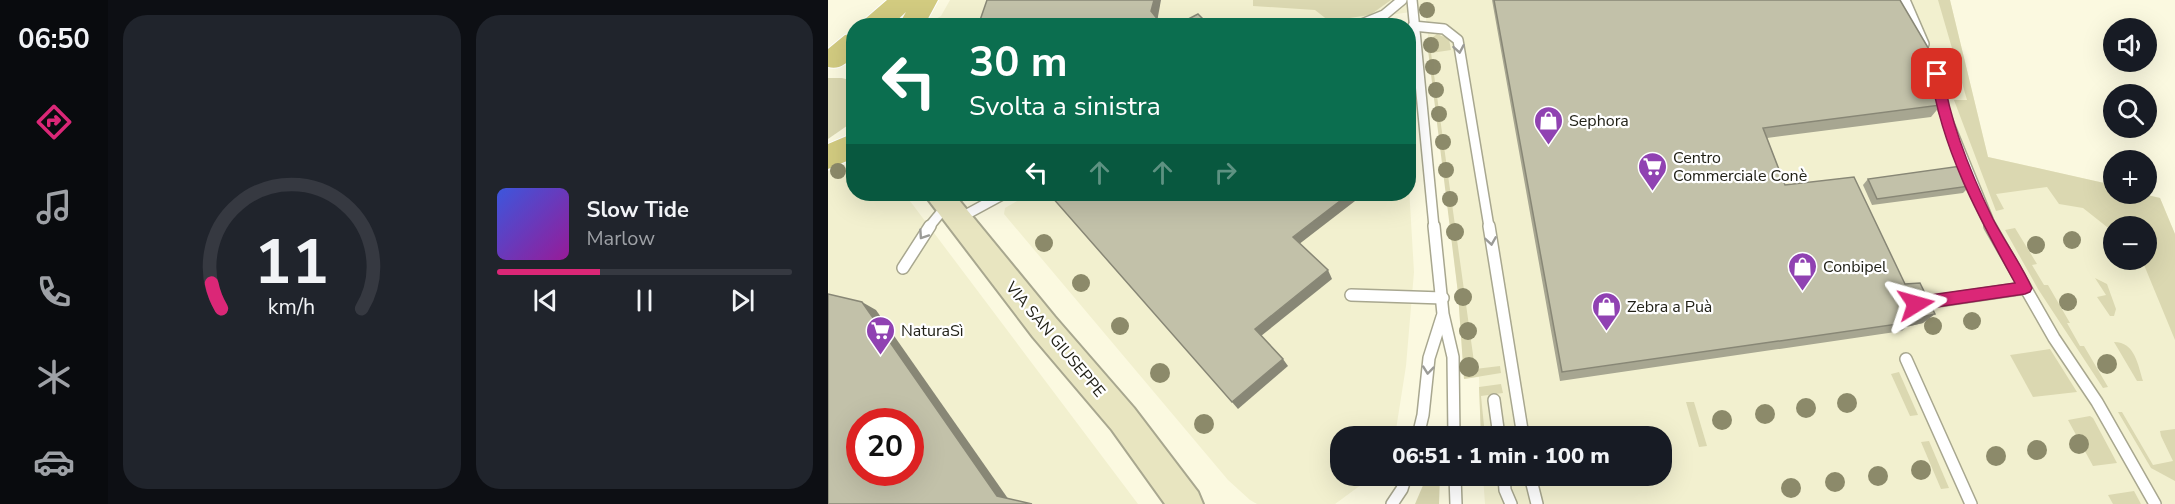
<!DOCTYPE html>
<html lang="it">
<meta charset="utf-8">
<style>
:root{--surface:#171b24;--page:#20242c;--text:#f1f3f6;--muted:#9ea1a6;--line:#363941;--accent:#db2777}
body{margin:0;font-family:"Nunito Sans",sans-serif;background:var(--page);color:var(--text);height:100vh;display:flex;flex-direction:column;font-size:22px;white-space:nowrap}
*{box-sizing:border-box;margin:0}
p{font-size:20px;color:var(--muted)}
.icon{flex:none;width:33px;height:33px;fill:none;stroke:currentColor;stroke-width:2;stroke-linecap:round;stroke-linejoin:round}
.map{position:relative;flex:1;overflow:hidden}
.details{display:flex;flex-direction:column;gap:15px;padding:15px;background:#0d0f14;width:720px}
.details>*{flex:none}
.banner{position:absolute;left:18px;top:18px;width:570px;height:183px;border-radius:24px;box-shadow:0 6px 24px #0002;background:#0b6e4f;color:#fff;overflow:hidden}
.tools{position:absolute;left:1275px;top:18px;display:grid;gap:12px}
.tools a{display:grid;place-items:center;width:54px;height:54px;border-radius:50%;background:var(--surface);box-shadow:0 6px 24px #0002;font-size:30px}
.speed{position:absolute;left:18px;top:408px;display:flex;gap:12px;font-size:30px;font-weight:700;text-align:center}
.speed>*{display:grid;place-content:center;width:78px;height:78px;border-radius:50%;background:var(--surface);box-shadow:0 6px 24px #0002;line-height:1}
.speed .limit{border:9px solid #d22;background:#fff;color:#111}
.pin{position:absolute;display:grid;place-items:center;width:51px;height:51px;color:#fff;margin:-26px;border-radius:12px;box-shadow:0 3px 9px #0006}
.me{position:absolute;width:66px;margin:-33px;rotate:82deg;stroke-linejoin:round;filter:drop-shadow(0 0 4px #0008)}
.turn{display:flex;align-items:center;gap:21px;height:126px;padding:0 24px;font-size:27px}
.turn .icon{width:78px;height:78px;stroke-width:2.5}
.turn b{display:block;font-size:42px;line-height:51px}
.lanes{display:flex;align-items:center;height:57px;padding:0 24px;background:#0003;justify-content:center;gap:30px;direction:ltr}
.lanes .off{opacity:.35}
.details .card{flex:1;display:flex;flex-direction:column;justify-content:center;gap:9px;min-width:0;padding:0 21px;border-radius:24px;background:var(--page)}
.details .dial{align-items:center;gap:0}
.dial svg{height:156px;overflow:visible;fill:none;stroke:var(--line);stroke-width:7;stroke-linecap:round;text-anchor:middle}
.dial text{fill:var(--text);stroke:none}
.song{display:flex;align-items:center;gap:18px}
.cover{width:72px;height:72px;border-radius:9px;background:linear-gradient(135deg,hsl(230 70% 55%),hsl(300 70% 35%))}
.played{height:6px;border-radius:3px;background:linear-gradient(90deg,var(--accent) 35%,var(--line) 35%)}
.keys{display:flex;justify-content:space-around;direction:ltr}
.details .tiles{flex:1;display:grid;gap:15px;grid-template-columns:repeat(2,1fr)}
.trip{position:absolute;left:502px;top:426px;width:342px;height:60px;border-radius:24px;background:var(--surface);box-shadow:0 6px 24px #0002;font-weight:800;line-height:60px;text-align:center}
main{display:flex;flex:1;min-height:0}
.dock{display:flex;flex-direction:column;width:108px;justify-content:space-around;align-items:center;background:#090b0e;color:var(--muted)}
.dock .icon{width:42px;height:42px}
.dock .current{color:var(--accent)}
.dock b{font-size:27px;color:var(--text)}
.map>svg:first-child{display:block}
</style>
<main>
<nav class="dock">
<b>06:50</b>
<svg class="icon current" aria-label="directions" viewBox="0 0 24 24"><path d="M12 3l9 9-9 9-9-9zM9 14v-3h6M13 9l2 2-2 2"/></svg>
<svg class="icon" aria-label="music" viewBox="0 0 24 24"><path d="M9 18V5l10-2v13"/><circle cx="6" cy="18" r="3"/><circle cx="16" cy="16" r="3"/></svg>
<svg class="icon" aria-label="phone" viewBox="0 0 24 24"><path d="M5 4h4l2 5-3 2q2 4 5 5l2-3 5 2v4C11 20 4 13 5 4z"/></svg>
<svg class="icon" aria-label="climate" viewBox="0 0 24 24"><path d="M12 3v18M4 7l16 10M4 17L20 7"/></svg>
<svg class="icon" aria-label="car" viewBox="0 0 24 24"><path d="M5 17H2v-5l4-1 3-4h7l3 4 3 1v5h-3M9 17h6M6 11h13"/><circle cx="7" cy="17" r="2"/><circle cx="17" cy="17" r="2"/></svg>
</nav>
<section class="details">
<div class="tiles">
<div class="card dial"><svg viewBox="0 0 100 80">
<path d="M14 69A42 42 0 1 1 86 69"/>
<path d="M14 69A42 42 0 0 1 9 56" stroke="#db2777"/>
<text x="50" y="56" font-size="32" font-weight="700">11</text>
<text x="50" y="72" font-size="11">km/h</text>
</svg></div>
<div class="card">
<div class="song"><i class="cover"></i><div><b>Slow Tide</b><p>Marlow</p></div></div>
<div class="played"></div>
<div class="keys"><svg class="icon" aria-label="previous" viewBox="0 0 24 24"><path d="M18 5L8 12l10 7zM5 5v14"/></svg><svg class="icon" aria-label="pause" viewBox="0 0 24 24"><path d="M8 5v14M16 5v14"/></svg><svg class="icon" aria-label="next" viewBox="0 0 24 24"><path d="M6 5l10 7-10 7zM19 5v14"/></svg></div>
</div>
</div>
</section>
<div class="map">
<svg width="1347" height="504" viewBox="0 0 1347 504">
<rect width="100%" height="100%" fill="#fbf9e0"/>
<g fill="#f2f0cf" fill-rule="evenodd">
<path d="M122,0H1122L1160,157L1285,185L1286,194H1315L1332,198L1347,234V504H657L655,476H834V436H653L651,377L636,379L630,293L597,10L482,26H103L106,20L113,16ZM1286,226H1318V260H1286Z"/>
<path d="M25,164L26,194H76L85,205L310,504H0V171ZM32,422H82V472H32Z"/>
<path d="M581,187L586,272L578,366L567,436H513V476H541L537,482L507,504H429L422,500L400,480L176,214L177,208L201,194H580Z"/>
</g>
<g fill="#dbd8b1">
<path d="M425,0H563L542,15L501,21L487,10L425,6Z"/>
<path d="M1110,0H1122L1160,157L1285,185L1286,194H1315L1332,198L1347,234V340L1314,260H1318V226L1279,227L1255,208L1231,204L1219,187L1168,194L1176,209L1168,211L1126,100H1139Z"/>
<path d="M609,34L621,39L623,50L603,53L647,369L672,366L673,373L636,379L630,293L599,42Z"/>
<path d="M0,78H14L25,81L26,121L0,139Z"/>
<path d="M1187,228L1209,264L1204,265L1216,285H1220L1242,323H1239L1252,346H1256L1280,387L1275,388L1210,289L1177,230Z"/>
<path d="M1267,278L1279,284L1288,309L1286,316H1282L1269,297L1278,295Z"/>
<path d="M1286,342C1307,342 1310,365 1315,381H1309Z"/>
<path d="M1222,349L1249,392L1205,397L1182,355Z"/>
<path d="M1071,372L1090,415L1082,416L1063,374Z"/>
<path d="M673,384L675,393L653,396L657,436H653L651,387Z"/>
<path d="M858,402H866L879,446L871,447Z"/>
<path d="M1290,412H1294L1325,465L1345,461L1333,436L1332,431L1347,429V481L1323,468Z"/>
<path d="M1262,416L1265,418L1289,463L1265,466L1240,420Z"/>
<path d="M1101,441L1121,488L1113,489L1093,442Z"/>
<path d="M599,476H612L611,504H587Z"/>
<path d="M1306,491L1313,504H1285L1280,495Z"/>
</g>
<g fill="none" stroke-linecap="round" stroke-linejoin="round">
<defs>
<g id="lane-far1">
<path d="M584,0L606,227"/>
<path d="M1077,0L1096,44"/>
<path d="M529,26L556,15L574,0"/>
<path d="M585,26L616,29L630,40L661,227"/>
<path d="M1103,61L1109,74L1113,104L1163,227"/>
<path d="M130,219L176,194"/>
<path d="M101,227L119,205"/>
</g>
<g id="lane">
<path d="M606,226L615,314L625,357L626,436"/>
<path d="M661,226L695,436"/>
<path d="M1162,226L1226,338L1269,402L1327,504"/>
<path d="M75,268L102,226"/>
<path d="M523,295L615,298"/>
<path d="M1088,304L1197,288"/>
<path d="M1078,359L1143,504"/>
<path d="M666,400L671,436"/>
<path d="M590,436L595,415L601,358L614,317"/>
<path d="M627,476L628,504"/>
<path d="M676,476L677,490L683,504"/>
<path d="M702,476L709,504"/>
<path d="M564,504L574,489L578,476"/>
</g>
<path id="secondary" d="M96,194H126L227,317L306,408L370,492L375,504H337L284,430L205,337Z"/>
<g id="primary">
<path d="M59,0H110L96,26H70L78,12L63,26H33L37,19Z"/>
<path d="M26,33V57C17,64 11,70 0,67V49L17,35Z"/>
<path d="M26,133V158L0,169V144Z"/>
</g>
</defs>
<use href="#lane-far1" stroke="#a8a78f" stroke-width="12"/>
<use href="#lane" stroke="#a8a78f" stroke-width="14"/>
<use href="#secondary" stroke="#a8a78f" stroke-width="4"/>
<use href="#primary" stroke="#fff" stroke-width="2"/>
<use href="#lane-far1" stroke="#fff" stroke-width="9"/>
<use href="#lane" stroke="#fff" stroke-width="11"/>
<use href="#secondary" fill="#e8e5c0" fill-rule="evenodd"/>
<use href="#primary" fill="#d2cb80" fill-rule="evenodd"/>
</g>
<g fill="#8c8a6a">
<circle cx="599" cy="10" r="8"/>
<circle cx="603" cy="45" r="8"/>
<circle cx="605" cy="67" r="8"/>
<circle cx="608" cy="90" r="8"/>
<circle cx="611" cy="114" r="8"/>
<circle cx="615" cy="142" r="8"/>
<circle cx="618" cy="170" r="8"/>
<circle cx="10" cy="171" r="8"/>
<circle cx="622" cy="199" r="8"/>
<circle cx="627" cy="232" r="9"/>
<circle cx="1244" cy="240" r="9"/>
<circle cx="216" cy="243" r="9"/>
<circle cx="1208" cy="245" r="9"/>
<circle cx="253" cy="283" r="9"/>
<circle cx="635" cy="297" r="9"/>
<circle cx="1240" cy="302" r="9"/>
<circle cx="1144" cy="321" r="9"/>
<circle cx="292" cy="326" r="9"/>
<circle cx="1105" cy="326" r="9"/>
<circle cx="640" cy="331" r="9"/>
<circle cx="1279" cy="364" r="10"/>
<circle cx="641" cy="367" r="10"/>
<circle cx="332" cy="373" r="10"/>
<circle cx="1019" cy="403" r="10"/>
<circle cx="978" cy="408" r="10"/>
<circle cx="937" cy="414" r="10"/>
<circle cx="894" cy="420" r="10"/>
<circle cx="376" cy="424" r="10"/>
<circle cx="1251" cy="444" r="10"/>
<circle cx="1209" cy="450" r="10"/>
<circle cx="1168" cy="456" r="10"/>
<circle cx="1093" cy="470" r="10"/>
<circle cx="1050" cy="476" r="10"/>
<circle cx="1007" cy="482" r="10"/>
<circle cx="963" cy="488" r="10"/>
</g>
<g fill="#a7a691">
<path d="M664,0H1072L1103,81L1100,82L1113,105L1103,117L939,138L957,185L1095,323L1078,327L1074,331L732,381Z"/>
<path d="M1040,179L1142,186L1135,193L1044,205L1035,185Z"/>
</g>
<g fill="#888776">
<path d="M326,0H333L329,22L323,11Z"/>
<path d="M1112,68L1103,81L1085,84L1094,71Z"/>
<path d="M521,194H524L527,201L470,245L465,237Z"/>
<path d="M500,270L504,279L433,336L427,329Z"/>
<path d="M34,302L48,310L181,500L169,496Z"/>
<path d="M1107,314L1095,323L1078,327L1084,322L1083,319Z"/>
<path d="M455,359L460,366L410,409L404,402Z"/>
</g>
<g fill="#c2c1a9" stroke="#888776" stroke-width="1.5" fill-rule="evenodd">
<path d="M159,0H326L323,11L335,26H150Z"/>
<path d="M666,0H1072L1112,68L1094,71L1113,105L935,128L957,185L1026,177L1077,284L1092,283L1107,314L1083,319L1084,322L734,372Z"/>
<path d="M370,14L377,21L381,19L387,26H347Z"/>
<path d="M1133,166L1142,186L1049,199L1040,179Z"/>
<path d="M226,194H521L465,237L500,270L427,329L455,359L404,402L223,196Z"/>
<path d="M0,294L34,302L169,496L204,504H0ZM32,422H82V472H32Z"/>
</g>
<defs><path id="oneway-chevron" d="M-2-3.5L2.5 0L-2 3.5" fill="none" stroke-width="1.6" stroke-linecap="round" stroke-linejoin="round" transform="scale(1.5)"/></defs>
<g stroke="#9b9b97">
<use href="#oneway-chevron" transform="translate(631 49) rotate(80)"/>
<use href="#oneway-chevron" transform="translate(95 235) rotate(124)"/>
<use href="#oneway-chevron" transform="translate(663 241) rotate(81)"/>
<use href="#oneway-chevron" transform="translate(600 370) rotate(96)"/>
</g>
<path fill="#db2777" stroke="#8e194d" stroke-width="1.5" d="M1109,70L1115,74C1122,123 1143,174 1165,219C1177,242 1193,264 1204,288L1202,292L1197,294L1088,310L1083,308L1081,304L1083,299L1088,297L1187,283C1151,218 1113,148 1103,74Z"/>
<defs>
<symbol id="shop-pin" viewBox="-11 -11 22 30"><path d="M0 17L-7.5 6A9.5 9.5 0 1 1 7.5 6Z" fill="#9042b2" stroke="#fff"/><path d="M-5-2.5h2.3a2.7 3.5 0 0 1 5.4 0H5L5.5 6h-11ZM-1.5-2.5h3a1.5 2.3 0 0 0-3 0Z" fill="#fff"/></symbol>
<symbol id="supermarket-pin" viewBox="-11 -11 22 30"><path d="M0 17L-7.5 6A9.5 9.5 0 1 1 7.5 6Z" fill="#9042b2" stroke="#fff"/><path d="M-6-5.5h2.5l.6 2H6L4.5 2H-2.5L-4.4-4H-6ZM-1.5 3.2a1.3 1.3 0 1 0 .1 0ZM3 3.2a1.3 1.3 0 1 0 .1 0Z" fill="#fff"/></symbol>
</defs>
<g fill-rule="evenodd">
<use href="#shop-pin" x="704" y="104" width="33" height="45"/>
<use href="#supermarket-pin" x="808" y="150" width="33" height="45"/>
<use href="#shop-pin" x="958" y="250" width="33" height="45"/>
<use href="#shop-pin" x="762" y="290" width="33" height="45"/>
<use href="#supermarket-pin" x="36" y="314" width="33" height="45"/>
</g>
<g text-anchor="middle" stroke-width="4.5" stroke-linejoin="round" paint-order="stroke">
<g font-size="16" fill="#212117" stroke="#fff" text-anchor="start">
<text x="741" y="126">Sephora</text>
<text x="845" y="163">Centro<tspan x="845" dy="18">Commerciale Conè</tspan></text>
<text x="995" y="272">Conbipel</text>
<text x="799" y="312">Zebra a Puà</text>
<text x="73" y="336">NaturaSì</text>
</g>
<g font-size="16" fill="#212117" stroke="#fff">
<text transform="translate(228 339) rotate(50)" y="6">VIA SAN GIUSEPPE</text>
</g>
</g>
</svg>
<div class="tools">
<a><svg class="icon" aria-label="sound" viewBox="0 0 24 24"><path d="M4 9h4l5-4v14l-5-4H4zM17 9q2 3 0 6"/></svg></a>
<a><svg class="icon" aria-label="search" viewBox="0 0 24 24"><circle cx="10" cy="10" r="6"/><path d="M15 15l6 6"/></svg></a>
<a>+</a>
<a>−</a>
</div>
<div class="speed"><div class="limit">20</div></div>
<div class="pin" style="left:1109px;top:74px;background:#d93025"><svg class="icon" aria-label="arrive" viewBox="0 0 24 24"><path d="M6 21V4h12l-3 4 3 4H6"/></svg></div>
<svg class="me" style="left:1088px;top:304px" viewBox="-20 -20 40 40"><path d="M0-17L14 15 0 8-14 15z" fill="#db2777" stroke="#fff" stroke-width="4"/></svg>
<div class="trip">06:51 · 1 min · 100 m</div>
<div class="banner">
<div class="turn"><svg class="icon" aria-label="left" viewBox="0 0 24 24"><path d="M17 20v-9H6M10 6l-5 5 5 5"/></svg><div><b>30 m</b>Svolta a sinistra</div></div>
<div class="lanes"><svg class="icon" aria-label="left" viewBox="0 0 24 24"><path d="M17 20v-9H6M10 6l-5 5 5 5"/></svg><svg class="icon off" aria-label="ahead" viewBox="0 0 24 24"><path d="M12 20V5M6 11l6-6 6 6"/></svg><svg class="icon off" aria-label="ahead" viewBox="0 0 24 24"><path d="M12 20V5M6 11l6-6 6 6"/></svg><svg class="icon off" aria-label="right" viewBox="0 0 24 24"><path d="M7 20v-9h11M14 6l5 5-5 5"/></svg></div>
</div>
</div>
</main>
